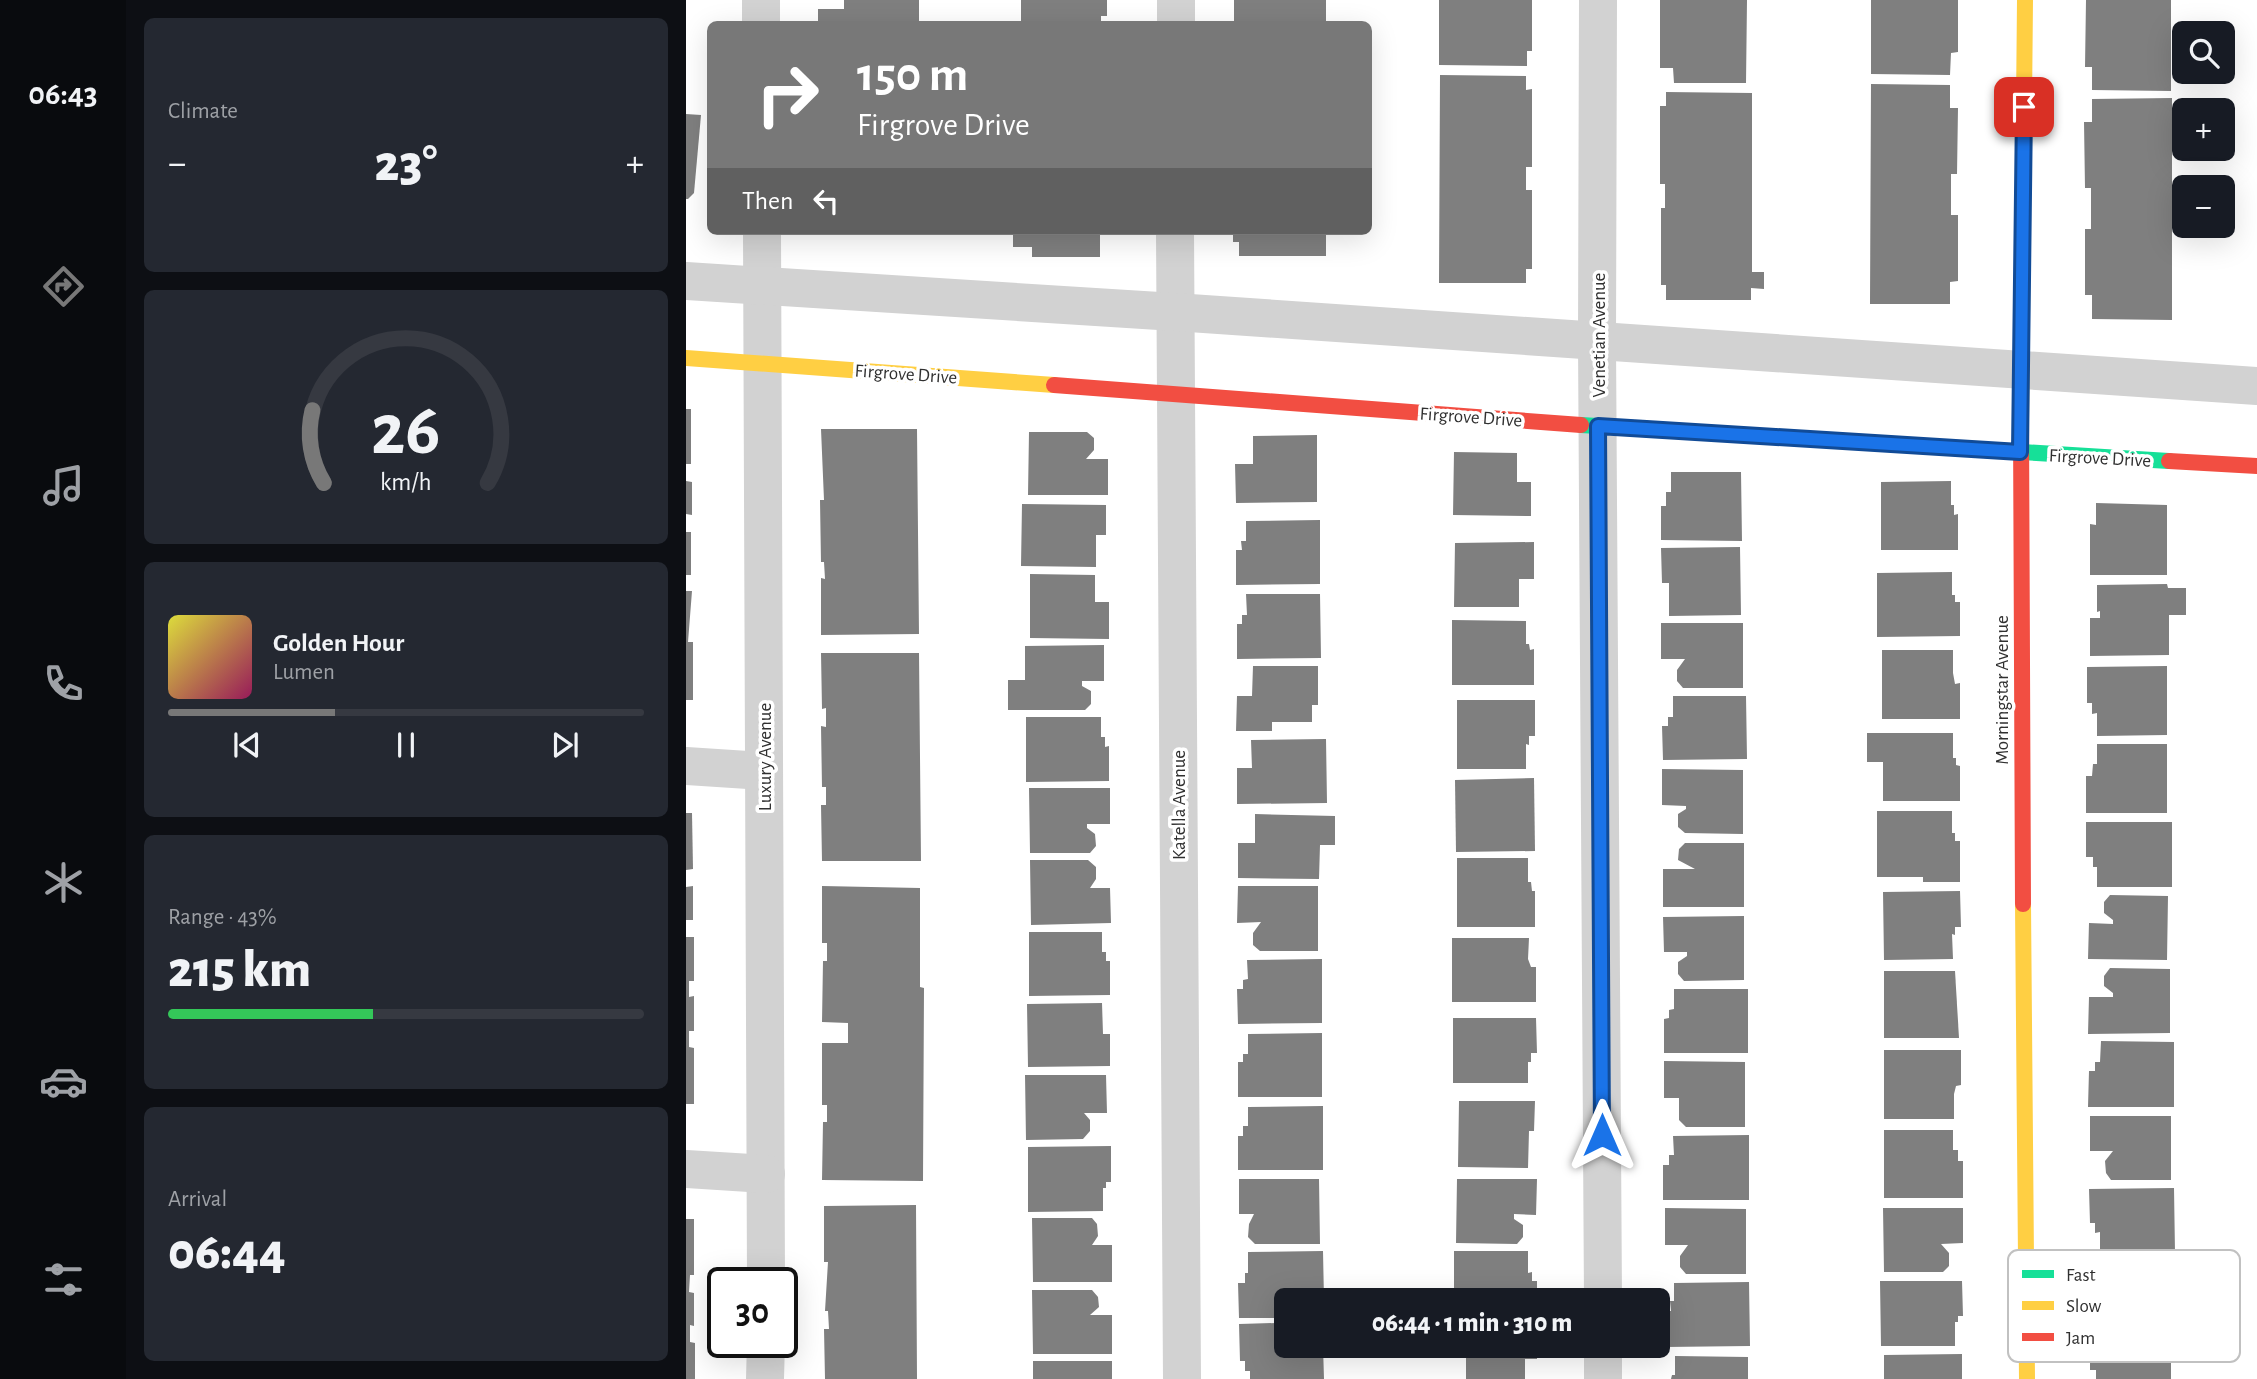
<!DOCTYPE html>
<meta charset="utf-8">
<style>
:root{--surface:#171b24;--page:#242831;--text:#f1f3f6;--muted:#9ea1a6;--line:#363941;--accent:#787878}
body{margin:0;font-family:"Alegreya Sans",sans-serif;background:var(--page);color:var(--text);height:100vh;display:flex;flex-direction:column;font-size:26px;white-space:nowrap}
*{box-sizing:border-box;margin:0}
p{font-size:23px;color:var(--muted)}
.icon{flex:none;width:38px;height:38px;fill:none;stroke:currentColor;stroke-width:2;stroke-linecap:round;stroke-linejoin:round}
.map{position:relative;flex:1;overflow:hidden}
.sheet{display:flex;flex-direction:column;gap:18px;padding:18px;background:#0d0f14;width:560px}
.sheet>*{flex:none}
.top-card{position:absolute;left:21px;top:21px;width:665px;height:214px;border-radius:10px;box-shadow:0 7px 28px #0002;background:#787878;color:#fff;overflow:hidden}
.buttons{position:absolute;left:1486px;top:21px;display:grid;gap:14px}
.buttons a{display:grid;place-items:center;width:63px;height:63px;border-radius:10px;background:var(--surface);box-shadow:0 7px 28px #0002;font-size:35px}
.speed{position:absolute;left:21px;top:1267px;display:flex;gap:14px;font-size:35px;font-weight:700;text-align:center}
.speed>*{display:grid;place-content:center;width:91px;height:91px;border-radius:50%;background:var(--surface);box-shadow:0 7px 28px #0002;line-height:1}
.speed .limit{border:4px solid #111;border-radius:10px;background:#fff;color:#111}
.pin{position:absolute;display:grid;place-items:center;width:60px;height:60px;color:#fff;margin:-30px;border-radius:14px;box-shadow:0 4px 10px #0006}
.me{position:absolute;width:77px;margin:-38px;rotate:0deg;stroke-linejoin:round;filter:drop-shadow(0 0 5px #0008)}
.turn{display:flex;align-items:center;gap:24px;height:147px;padding:0 35px;font-size:32px}
.turn .icon{width:91px;height:91px;stroke-width:2.5}
.turn b{display:block;font-size:49px;line-height:60px}
.then{display:flex;align-items:center;height:66px;padding:0 35px;background:#0003;gap:14px;font-size:26px}
.big{font-size:52px;font-weight:800;line-height:1.1}
.sheet .tile{flex:1;display:flex;flex-direction:column;justify-content:center;gap:10px;min-width:0;padding:0 24px;border-radius:10px;background:var(--page)}
.sheet .dial{align-items:center;gap:0}
.dial svg{height:182px;overflow:visible;fill:none;stroke:var(--line);stroke-width:7;stroke-linecap:round;text-anchor:middle}
.dial text{fill:var(--text);stroke:none}
.song{display:flex;align-items:center;gap:21px}
.cover{width:84px;height:84px;border-radius:10px;background:linear-gradient(135deg,hsl(60 70% 55%),hsl(330 70% 35%))}
.played{height:7px;border-radius:4px;background:linear-gradient(90deg,var(--accent) 35%,var(--line) 35%)}
.keys{display:flex;justify-content:space-around;direction:ltr}
.heat{display:flex;justify-content:space-between;align-items:center;font-size:38px;direction:ltr}
.charge{height:10px;border-radius:5px;background:linear-gradient(90deg,#34c759 43%,var(--line) 0)}
.trip{position:absolute;left:588px;top:1288px;width:396px;height:70px;border-radius:10px;background:var(--surface);box-shadow:0 7px 28px #0002;font-weight:800;line-height:70px;text-align:center}
main{display:flex;flex:1;min-height:0}
.dock{display:flex;flex-direction:column;width:126px;justify-content:space-around;align-items:center;background:#090b0e;color:var(--muted)}
.dock .icon{width:49px;height:49px}
.dock .current{color:var(--accent)}
.dock b{font-size:32px;color:var(--text)}
.map>svg:first-child{display:block}
</style>
<main>
<nav class="dock">
<b>06:43</b>
<svg class="icon current" aria-label="directions" viewBox="0 0 24 24"><path d="M12 3l9 9-9 9-9-9zM9 14v-3h6M13 9l2 2-2 2"/></svg>
<svg class="icon" aria-label="music" viewBox="0 0 24 24"><path d="M9 18V5l10-2v13"/><circle cx="6" cy="18" r="3"/><circle cx="16" cy="16" r="3"/></svg>
<svg class="icon" aria-label="phone" viewBox="0 0 24 24"><path d="M5 4h4l2 5-3 2q2 4 5 5l2-3 5 2v4C11 20 4 13 5 4z"/></svg>
<svg class="icon" aria-label="climate" viewBox="0 0 24 24"><path d="M12 3v18M4 7l16 10M4 17L20 7"/></svg>
<svg class="icon" aria-label="car" viewBox="0 0 24 24"><path d="M5 17H2v-5l4-1 3-4h7l3 4 3 1v5h-3M9 17h6M6 11h13"/><circle cx="7" cy="17" r="2"/><circle cx="17" cy="17" r="2"/></svg>
<svg class="icon" aria-label="filters" viewBox="0 0 24 24"><path d="M4 7h16M4 17h16"/><circle cx="9" cy="7" r="2"/><circle cx="15" cy="17" r="2"/></svg>
</nav>
<section class="sheet">
<div class="tile"><p>Climate</p>
<div class="heat"><a>−</a><b class="big">23°</b><a>+</a></div>
</div>
<div class="tile dial"><svg viewBox="0 0 100 80">
<path d="M14 69A42 42 0 1 1 86 69"/>
<path d="M14 69A42 42 0 0 1 9 37" stroke="#787878"/>
<text x="50" y="56" font-size="32" font-weight="700">26</text>
<text x="50" y="72" font-size="11">km/h</text>
</svg></div>
<div class="tile">
<div class="song"><i class="cover"></i><div><b>Golden Hour</b><p>Lumen</p></div></div>
<div class="played"></div>
<div class="keys"><svg class="icon" aria-label="previous" viewBox="0 0 24 24"><path d="M18 5L8 12l10 7zM5 5v14"/></svg><svg class="icon" aria-label="pause" viewBox="0 0 24 24"><path d="M8 5v14M16 5v14"/></svg><svg class="icon" aria-label="next" viewBox="0 0 24 24"><path d="M6 5l10 7-10 7zM19 5v14"/></svg></div>
</div>
<div class="tile"><p>Range · 43%</p><b class="big">215 km</b><div class="charge"></div></div>
<div class="tile"><p>Arrival</p><b class="big">06:44</b></div>
</section>
<div class="map">
<svg width="1571" height="1379" viewBox="0 0 1571 1379">
<rect width="100%" height="100%" fill="#fff"/>
<g fill="#7f7f7f">
<path d="M158,0H233V24H132V9H158Z"/>
<path d="M335,0H421V16H415V24H335Z"/>
<rect x="548" y="0" width="92" height="24"/>
<path d="M753,0H846V51H841V66L753,65Z"/>
<path d="M974,0H1061L1060,83H988L987,68H974Z"/>
<path d="M1185,0H1272V52L1265,53L1264,75L1185,74Z"/>
<path d="M1400,0H1485V91L1406,90V67H1399Z"/>
<path d="M754,75L840,76V90L846,89V167H840V190H846V269H840V283H753Z"/>
<path d="M1185,84L1264,85V108H1272L1271,174H1265V215H1272V281L1264,282V304H1184Z"/>
<path d="M980,92L1066,93V272H1078V289L1065,288V300H980V285H975V208H979V184H974V106H980Z"/>
<path d="M1486,98V320L1406,319V295H1399V229H1405V188H1399L1398,122H1406V99Z"/>
<path d="M0,114L15,115L8,193L2,199H0Z"/>
<path d="M327,231H414V257H346V247H327Z"/>
<path d="M547,231H640V256H553V242H547Z"/>
<rect x="0" y="409" width="5" height="55"/>
<path d="M135,429H231L233,634L135,635V578L139,579L138,562H135L134,500H138Z"/>
<path d="M343,432H401L408,438V450L400,459H422V495H342Z"/>
<path d="M631,435V502L550,503L549,464H567V436Z"/>
<path d="M768,452L831,453V482H845V516L767,515Z"/>
<path d="M985,472H1055L1056,541L975,540V506H980V492H985Z"/>
<path d="M0,481L6,482V515L0,514Z"/>
<path d="M1265,481V505H1268V515L1272,514V550H1195V482Z"/>
<path d="M1410,503L1481,505V575H1404V524L1410,525Z"/>
<path d="M336,504L420,505V535H410V567L335,566Z"/>
<path d="M634,520V584L550,585V550H556L555,541H560V521Z"/>
<rect x="0" y="532" width="5" height="43"/>
<path d="M848,542V579H833V607H768L769,543Z"/>
<path d="M1054,547L1055,615L983,616V583H976L975,548Z"/>
<path d="M1266,572V595H1269V602H1274V636L1191,637V573Z"/>
<path d="M344,574L409,575V602H423V639L344,638Z"/>
<path d="M1481,584L1482,588H1500V615H1483V655L1404,656V618H1414V611L1411,612V585Z"/>
<path d="M0,591H6L2,642H7V700H0Z"/>
<path d="M560,594H634L635,658L551,659V624H556V615H561Z"/>
<path d="M766,620L840,621V644H843L844,650L848,649V685H766Z"/>
<path d="M975,623H1057V688H997L991,681V670L999,659H975Z"/>
<path d="M418,645V681H396V686L405,691V704L399,710H322V680H339V646Z"/>
<path d="M1196,650H1267V673L1269,684L1274,683V719H1196Z"/>
<path d="M135,653H233L235,861H136L135,805H140V787H136L135,726L140,727V708L136,709Z"/>
<path d="M567,666H632V705H626V722H586V731H550L551,696H566Z"/>
<path d="M1481,666V735L1411,736V713L1406,714V703H1401V667Z"/>
<path d="M987,696H1060L1061,759L977,760L976,726H982V717H987Z"/>
<path d="M771,700H849V736H843V745L840,744V769H771Z"/>
<path d="M340,717H415V737H419V747L423,746V781L340,782Z"/>
<path d="M1181,733H1267V758H1270V765L1274,766V801H1197V762H1181Z"/>
<path d="M640,739L641,803L551,804V768H566L565,740Z"/>
<path d="M1411,744H1481V813H1400V776H1406L1407,764H1411Z"/>
<path d="M976,769L1057,770V834L999,833L992,827V814L1000,809V806L976,805Z"/>
<path d="M848,778L849,851L770,852L769,780Z"/>
<path d="M343,788H424V824H401V828L409,834L410,846L404,853H344Z"/>
<path d="M1191,811H1266V833H1269V841H1274V882H1237V877H1191Z"/>
<path d="M0,813H6L7,869L0,870Z"/>
<path d="M569,814L649,816V845H634L633,879L552,878V843H569Z"/>
<path d="M1400,822H1486V887H1411V867H1407V857H1400Z"/>
<path d="M999,843H1058V907H977V869H1009L992,860L993,849Z"/>
<path d="M771,858H842V882H845L846,891H849V927H771Z"/>
<path d="M344,860H402L410,867V879L404,888H424L425,923L345,925Z"/>
<path d="M7,886V920H0V887Z"/>
<path d="M136,886L234,888V987L238,988L237,1181L136,1180L137,1122H141V1105H136V1043H162V1023L136,1022L137,961H141V943H136Z"/>
<path d="M552,886H632V951H574L567,945V933L575,922L551,923Z"/>
<path d="M1274,891L1275,927H1269V935L1266,934L1267,959L1198,960L1197,892Z"/>
<path d="M1424,895L1482,896L1481,960L1402,959L1403,923L1427,924V920L1418,913V902Z"/>
<path d="M1058,916V980L998,981L992,974V962L1001,956V952H978L977,917Z"/>
<path d="M343,932H416V952H420V961H424V995L343,996Z"/>
<path d="M0,937H8V981H3V997L8,996V1031H3V1047L8,1048V1104H0Z"/>
<path d="M766,938H843L842,959L845,967H850V1002H766Z"/>
<path d="M636,959V1023L552,1024L551,989H557V980L562,979L561,960Z"/>
<path d="M1424,968L1484,969V1033L1402,1034L1403,997H1427V993L1418,986V976Z"/>
<path d="M1198,971H1269L1273,1038H1198Z"/>
<path d="M988,989H1062V1053H978V1019L983,1018V1010L988,1009Z"/>
<path d="M416,1003L417,1034H424V1066L342,1067L341,1004Z"/>
<path d="M767,1018H850L851,1053H845V1062H842V1083H767Z"/>
<path d="M636,1033V1097H552V1062H557V1054H562V1034Z"/>
<path d="M1415,1041L1488,1042V1107H1402L1403,1071H1409V1062H1414Z"/>
<path d="M1198,1050H1275V1085L1270,1086L1268,1094V1119H1198Z"/>
<path d="M978,1061L1059,1062V1127H1000L993,1120V1098H978Z"/>
<path d="M339,1075H420L421,1113H398L404,1120V1131L397,1139L340,1140Z"/>
<path d="M773,1101H849L848,1131H843L842,1168L772,1167Z"/>
<path d="M637,1106V1170H552V1136H557V1126H562V1107Z"/>
<path d="M1404,1116H1485V1180H1425L1420,1173L1419,1161L1427,1151H1404Z"/>
<path d="M1198,1130H1267V1150H1272V1161H1277V1198H1198Z"/>
<path d="M1063,1135V1200H977V1165H983V1155H988L987,1136Z"/>
<path d="M425,1146V1182H420V1188H417V1211L342,1212V1147Z"/>
<path d="M553,1179H633L634,1244H569L562,1237L563,1224L568,1214H553Z"/>
<path d="M771,1179H851L850,1215L828,1214V1219L837,1225V1237L831,1244L770,1243Z"/>
<path d="M1488,1188L1489,1253H1414V1232L1409,1233V1223H1404L1403,1189Z"/>
<path d="M230,1205L231,1379H139L138,1329H143L142,1311H139L142,1262H138V1206Z"/>
<path d="M979,1208L1060,1209V1274H1000L994,1267V1256L1002,1245H979Z"/>
<path d="M1197,1208H1277V1243L1255,1244L1263,1253V1266L1257,1272H1198Z"/>
<path d="M346,1218H406L411,1224L412,1236L406,1245H426V1282H347Z"/>
<path d="M0,1219H8V1275H4L3,1292L8,1293V1326L4,1325V1342L9,1343V1379H0Z"/>
<path d="M637,1251L638,1300H600V1318H553L552,1283H559V1273H562V1252Z"/>
<path d="M768,1251H842V1273L846,1272V1281H851V1300H768Z"/>
<path d="M1194,1281H1276L1277,1316H1272V1322H1269V1346H1195Z"/>
<path d="M1063,1282L1064,1346L979,1347L978,1311H985L984,1301H988V1283Z"/>
<path d="M346,1290H406L412,1297L413,1307L404,1315H426V1354H347Z"/>
<path d="M590,1323V1328H600V1346H637L638,1379H564V1371H559V1361H554L553,1324Z"/>
<path d="M1404,1335L1485,1336V1379H1410V1370H1404Z"/>
<path d="M780,1346H851V1359H839V1379H780Z"/>
<path d="M1276,1354V1379H1198V1355Z"/>
<path d="M989,1356L1062,1357V1379H985L986,1375H989Z"/>
<rect x="347" y="1361" width="79" height="18"/>
</g>
<g fill="none" stroke-linecap="round" stroke-linejoin="round">
<g stroke="#d2d2d2" stroke-width="38">
<path d="M75,0V24"/>
<path d="M912,0L911,342L917,1300"/>
<path d="M490,24V0"/>
<path d="M76,231L80,1283"/>
<path d="M489,231L496,1379"/>
<path d="M0,281L489,312L1571,386"/>
<path d="M0,766L78,771"/>
<path d="M0,1169L80,1174"/>
<path d="M917,1346V1379"/>
<path d="M79,1379L80,1342"/>
</g>
<path stroke="#16e098" stroke-width="16" d="M895,425L1483,461"/>
<g stroke="#ffcf43" stroke-width="16">
<path d="M0,358L368,385"/>
<path d="M1335,420L1339,0"/>
<path d="M1337,904L1341,1379"/>
</g>
<g stroke="#f24e42" stroke-width="16">
<path d="M368,385L895,425"/>
<path d="M1335,420L1337,904"/>
<path d="M1483,461L1571,466"/>
</g>
</g>
<g fill="none" stroke-linecap="round" stroke-linejoin="round">
<defs>
<path id="route" d="M916,1135L912,426L1334,452L1338,107"/>
</defs>
<use href="#route" stroke="#114b97" stroke-width="18"/>
<use href="#route" stroke="#1a73e8" stroke-width="12"/>
</g>
<g text-anchor="middle" stroke-width="7" stroke-linejoin="round" paint-order="stroke">
<g font-size="19" fill="#303030" stroke="#fff">
<text transform="translate(912 335) rotate(-90)" y="7">Venetian Avenue</text>
<text transform="translate(220 373) rotate(4)" y="7">Firgrove Drive</text>
<text transform="translate(785 416) rotate(4)" y="7">Firgrove Drive</text>
<text transform="translate(1414 457) rotate(3)" y="7">Firgrove Drive</text>
<text transform="translate(1315 690) rotate(-90)" y="7">Morningstar Avenue</text>
<text transform="translate(78 757) rotate(-90)" y="7">Luxury Avenue</text>
<text transform="translate(492 805) rotate(-90)" y="7">Katella Avenue</text>
</g>
</g>
<rect x="1322" y="1250" width="232" height="112" rx="10" fill="#fff" stroke="#c1c1c1" stroke-width="2"/>
<rect x="1336" y="1270" width="32" height="8" fill="#16e098"/>
<rect x="1336" y="1301" width="32" height="9" fill="#ffcf43"/>
<rect x="1336" y="1333" width="32" height="8" fill="#f24e42"/>
<g font-size="19" fill="#303030">
<text x="1380" y="1281">Fast</text>
<text x="1380" y="1312">Slow</text>
<text x="1380" y="1344">Jam</text>
</g>
</svg>
<div class="buttons">
<a><svg class="icon" aria-label="search" viewBox="0 0 24 24"><circle cx="10" cy="10" r="6"/><path d="M15 15l6 6"/></svg></a>
<a>+</a>
<a>−</a>
</div>
<div class="speed"><div class="limit">30</div></div>
<div class="pin" style="left:1338px;top:107px;background:#d93025"><svg class="icon" aria-label="arrive" viewBox="0 0 24 24"><path d="M6 21V4h12l-3 4 3 4H6"/></svg></div>
<svg class="me" style="left:916px;top:1135px" viewBox="-20 -20 40 40"><path d="M0-17L14 15 0 8-14 15z" fill="#1a73e8" stroke="#fff" stroke-width="4"/></svg>
<div class="trip">06:44 · 1 min · 310 m</div>
<div class="top-card">
<div class="turn"><svg class="icon" aria-label="right" viewBox="0 0 24 24"><path d="M7 20v-9h11M14 6l5 5-5 5"/></svg><div><b>150 m</b>Firgrove Drive</div></div>
<div class="then">Then<svg class="icon" aria-label="left" viewBox="0 0 24 24"><path d="M17 20v-9H6M10 6l-5 5 5 5"/></svg></div>
</div>
</div>
</main>
